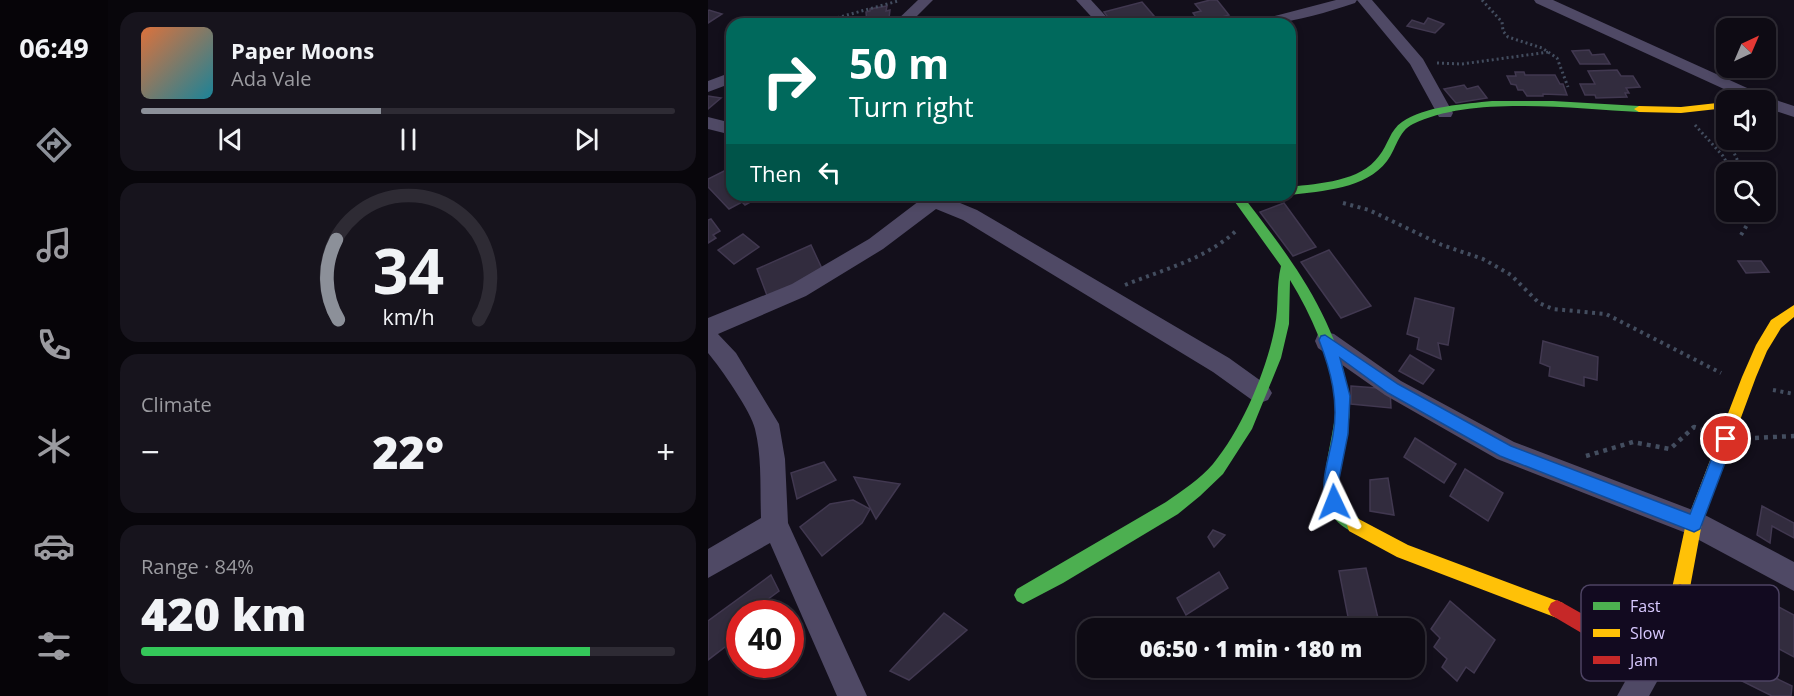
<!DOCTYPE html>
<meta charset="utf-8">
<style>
:root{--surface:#0e0b14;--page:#17141d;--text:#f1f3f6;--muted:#9b9ba0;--line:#2e2b34;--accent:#8c9099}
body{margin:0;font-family:"Open Sans",sans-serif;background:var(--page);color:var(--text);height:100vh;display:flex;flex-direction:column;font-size:22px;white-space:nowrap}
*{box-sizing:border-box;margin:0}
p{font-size:20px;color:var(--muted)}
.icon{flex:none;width:33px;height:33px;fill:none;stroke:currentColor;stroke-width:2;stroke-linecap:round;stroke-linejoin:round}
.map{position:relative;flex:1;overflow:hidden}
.drawer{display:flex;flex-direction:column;gap:12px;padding:12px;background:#08060b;width:600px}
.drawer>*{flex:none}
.top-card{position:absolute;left:18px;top:18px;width:570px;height:183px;border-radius:18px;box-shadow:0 3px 9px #0003,0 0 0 2px var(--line);background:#00695c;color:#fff;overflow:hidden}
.needle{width:39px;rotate:44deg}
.fabs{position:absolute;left:1008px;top:18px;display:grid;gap:12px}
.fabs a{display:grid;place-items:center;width:60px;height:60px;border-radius:12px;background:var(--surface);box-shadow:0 3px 9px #0003,0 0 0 2px var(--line);font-size:30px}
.speed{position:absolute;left:18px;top:600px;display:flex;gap:12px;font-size:30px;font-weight:700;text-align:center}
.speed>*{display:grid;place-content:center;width:78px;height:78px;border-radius:50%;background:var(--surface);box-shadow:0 3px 9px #0003,0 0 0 2px var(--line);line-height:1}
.speed .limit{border:9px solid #d22;background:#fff;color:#111}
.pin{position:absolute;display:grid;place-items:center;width:51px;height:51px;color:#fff;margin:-26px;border:3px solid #fff;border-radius:50%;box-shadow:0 2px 6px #0007}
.me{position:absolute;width:66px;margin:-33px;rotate:358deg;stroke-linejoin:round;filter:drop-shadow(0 0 4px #0008)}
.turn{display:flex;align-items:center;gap:21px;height:126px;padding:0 24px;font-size:27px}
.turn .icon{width:78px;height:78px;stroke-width:2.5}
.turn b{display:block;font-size:42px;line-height:51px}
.then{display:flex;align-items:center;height:57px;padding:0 24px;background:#0003;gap:12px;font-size:22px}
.big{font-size:45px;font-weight:800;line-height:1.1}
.drawer .card{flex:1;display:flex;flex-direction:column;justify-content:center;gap:9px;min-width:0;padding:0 21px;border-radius:18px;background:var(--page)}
.drawer .dial{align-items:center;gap:0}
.dial svg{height:156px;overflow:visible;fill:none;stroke:var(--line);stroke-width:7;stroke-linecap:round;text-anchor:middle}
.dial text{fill:var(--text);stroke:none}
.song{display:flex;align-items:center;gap:18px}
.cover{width:72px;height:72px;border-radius:9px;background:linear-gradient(135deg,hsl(20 70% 55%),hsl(190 70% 35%))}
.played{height:6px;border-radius:3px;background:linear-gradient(90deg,var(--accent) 45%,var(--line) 45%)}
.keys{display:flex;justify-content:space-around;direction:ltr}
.heat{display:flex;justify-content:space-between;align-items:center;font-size:33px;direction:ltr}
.charge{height:9px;border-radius:4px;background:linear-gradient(90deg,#34c759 84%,var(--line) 0)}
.trip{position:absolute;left:369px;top:618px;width:348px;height:60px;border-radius:18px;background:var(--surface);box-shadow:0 3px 9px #0003,0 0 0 2px var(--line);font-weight:800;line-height:60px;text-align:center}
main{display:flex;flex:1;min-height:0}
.tab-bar{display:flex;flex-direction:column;width:108px;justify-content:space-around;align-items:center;background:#060408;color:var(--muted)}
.tab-bar .icon{width:42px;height:42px}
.tab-bar .active{color:var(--accent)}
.tab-bar b{font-size:27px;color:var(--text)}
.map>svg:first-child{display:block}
</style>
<main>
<nav class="tab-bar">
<b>06:49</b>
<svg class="icon active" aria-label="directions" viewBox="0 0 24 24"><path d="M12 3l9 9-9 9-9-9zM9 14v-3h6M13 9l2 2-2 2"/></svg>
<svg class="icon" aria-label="music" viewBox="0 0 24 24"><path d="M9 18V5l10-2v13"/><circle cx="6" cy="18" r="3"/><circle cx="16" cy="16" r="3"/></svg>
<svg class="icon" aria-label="phone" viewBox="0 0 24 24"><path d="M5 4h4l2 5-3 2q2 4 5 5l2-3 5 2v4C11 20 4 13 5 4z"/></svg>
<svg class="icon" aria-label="climate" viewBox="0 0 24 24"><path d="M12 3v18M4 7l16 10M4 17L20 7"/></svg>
<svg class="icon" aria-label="car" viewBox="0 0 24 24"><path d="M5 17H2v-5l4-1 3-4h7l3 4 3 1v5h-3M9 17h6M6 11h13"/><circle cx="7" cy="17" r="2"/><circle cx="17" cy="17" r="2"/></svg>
<svg class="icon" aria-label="filters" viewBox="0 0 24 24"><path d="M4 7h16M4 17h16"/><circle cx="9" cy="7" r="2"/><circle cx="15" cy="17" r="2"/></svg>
</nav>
<section class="drawer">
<div class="card">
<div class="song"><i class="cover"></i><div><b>Paper Moons</b><p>Ada Vale</p></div></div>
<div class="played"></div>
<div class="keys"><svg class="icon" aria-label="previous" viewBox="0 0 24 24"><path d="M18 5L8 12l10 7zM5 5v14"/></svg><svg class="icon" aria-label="pause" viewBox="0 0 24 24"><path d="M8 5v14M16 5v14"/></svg><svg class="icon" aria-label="next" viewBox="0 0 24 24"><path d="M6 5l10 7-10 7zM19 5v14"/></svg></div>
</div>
<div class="card dial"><svg viewBox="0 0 100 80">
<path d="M14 69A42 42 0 1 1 86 69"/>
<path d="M14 69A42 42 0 0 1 13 28" stroke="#8c9099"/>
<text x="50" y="56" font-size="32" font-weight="700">34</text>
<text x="50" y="72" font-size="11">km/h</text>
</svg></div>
<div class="card"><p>Climate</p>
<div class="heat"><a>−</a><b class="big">22°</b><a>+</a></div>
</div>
<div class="card"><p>Range · 84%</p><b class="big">420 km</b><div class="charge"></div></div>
</section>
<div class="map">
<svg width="1086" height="696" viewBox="0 0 1086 696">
<rect width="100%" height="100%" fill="#130f1b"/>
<g fill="#322c3e" stroke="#413850" stroke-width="1.5">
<path d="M502,0H509L521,15L514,17L515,19L493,24L485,13L493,11L487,4Z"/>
<path d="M434,2L446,16L421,24H405L396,12Z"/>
<path d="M179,6L178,11L182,10L181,18L185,17V21L159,24L158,12L162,11V9Z"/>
<path d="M0,11L1,10L14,14L0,23Z"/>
<path d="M720,18L736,24L727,33L699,26L704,20L716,24Z"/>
<path d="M881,50L884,55L896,54L902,64H872L864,51Z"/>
<path d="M909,70L913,76H925L932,87L918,88L921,93H917L919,97L888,98L887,95H877L872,84H887L880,71Z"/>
<path d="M807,72H816L817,75H847L852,84H855L859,95L835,94V96H819L815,90H810L808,85L803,84L799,76H808Z"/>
<path d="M756,85L759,89L770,86L779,98L748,103L736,89Z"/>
<path d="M0,96L13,98L0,109Z"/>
<path d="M24,167V195H55L37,205L34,202L21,209L0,187V179Z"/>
<path d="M576,203L608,247L585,256L552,212Z"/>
<path d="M3,219L12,231L5,235L8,238L0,243V220Z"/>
<path d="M35,234L51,247L26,264L10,250Z"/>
<path d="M103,245L116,273L60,298L49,269Z"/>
<path d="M621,250L663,306L633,318L593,262Z"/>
<path d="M1030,261H1053L1061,272L1038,273Z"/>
<path d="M707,298L746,308L740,345L730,343L733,359L709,349L711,338L699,334Z"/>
<path d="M835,341L890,357L889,380L876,377V386L841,376L842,367L832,363Z"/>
<path d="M702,355L726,370L715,384L691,371Z"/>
<path d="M643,386L682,389L683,408L643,404Z"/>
<path d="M707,438L748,464L736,483L696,457Z"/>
<path d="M116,462L128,480L89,499L83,473Z"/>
<path d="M757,469L795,493L780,521L742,496Z"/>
<path d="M146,477L192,484L168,519Z"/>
<path d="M680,478L686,515L662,511V480Z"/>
<path d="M145,500L162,509L154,523L114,556L92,527L122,504Z"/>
<path d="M1054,506L1086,523V538L1064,526L1062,543L1049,535Z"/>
<path d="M505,530L517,535L506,547L500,537Z"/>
<path d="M658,568L670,618L641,622L631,571Z"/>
<path d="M511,572L520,588L478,615L469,598Z"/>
<path d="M63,575L71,591L40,614H32V620L24,626L30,637L0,660V621Z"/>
<path d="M1040,591L1086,615V657L1034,629Z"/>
<path d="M742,601L787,640L766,673L758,667L749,681L734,667L739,659L726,647L732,638L723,629Z"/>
<path d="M236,613L259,630L201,680L182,671Z"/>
<path d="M1022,656L1084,686L1083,696H1064L1020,674Z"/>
</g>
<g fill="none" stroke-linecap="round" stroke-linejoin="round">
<g stroke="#434d5f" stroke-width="3" stroke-dasharray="2 3" stroke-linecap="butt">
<path d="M774,0L794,22L795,31L800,37L834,48L849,58L860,87"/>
<path d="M110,23L190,1"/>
<path d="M729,63L754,64L841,52"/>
<path d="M1013,123L1018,135"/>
<path d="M987,125L1015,156L1024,172"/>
<path d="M1020,140L1035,172"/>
</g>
<g stroke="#434d5f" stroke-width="4" stroke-dasharray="3 4.5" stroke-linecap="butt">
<path d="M635,203L661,210L734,245L775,259L803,275L831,303L845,309L898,314L1013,373"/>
<path d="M1033,235L1045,215L1044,212"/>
<path d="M417,285C456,269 496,260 528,231"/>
<path d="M1065,390L1086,394"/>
</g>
<g stroke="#434d5f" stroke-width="4.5" stroke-dasharray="4 5" stroke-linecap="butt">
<path d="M1047,438L1086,436"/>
<path d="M878,456L925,442L962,449L986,427L993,429"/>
</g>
<g fill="#4f4965" fill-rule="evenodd">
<path d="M210,0H225L201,24H185Z"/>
<path d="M368,0H383L405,24H390Z"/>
<path d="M628,0H664L715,59L745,113L743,117H731L702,64L649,0L647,3C613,14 582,24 546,24L548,21Z"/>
<path d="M826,0H845L1059,97L1086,106V117L1058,108V100H1040L828,3Z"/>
<path d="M24,72V83L0,92V81Z"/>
<path d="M0,117L24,123V135L0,129Z"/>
<path d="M205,195H242L240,198L269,210L521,358L560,386L564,393L560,400L552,403L544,400L505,372L255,220L228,209L175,249L98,296L10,334L28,353L71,424L77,459L80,523L159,696H129L62,543L0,578V549L53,518C52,489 54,457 47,429C44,413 12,367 0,353V318L84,284L161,239L211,201Z"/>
<path d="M618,332L626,334L693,381L806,442L995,514L1086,562V591L978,533L789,459L677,395L610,348L607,341L610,334Z"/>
<path d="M945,647L956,651L960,662L941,696H909L934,651Z"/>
</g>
<g fill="#4caf50" fill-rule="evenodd">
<path d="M784,101H845L931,106L936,109L931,112C866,109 764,95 705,124C690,131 688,150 679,161C658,189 614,191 582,195V187C612,183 652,182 671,156C680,145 682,130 694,122C716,106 758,104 784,101Z"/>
<path d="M522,195H534C581,256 630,318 641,398C646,430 624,470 633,497C636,509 650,514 655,525L653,531L647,533C589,509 633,439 627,395C620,353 604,316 582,280L581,324L573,358L544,429L515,474L492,496L470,514L355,583L315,604L309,601L306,595L309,589L458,502C474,491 492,479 505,464C534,429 559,370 567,326C571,306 568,286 573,266Z"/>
</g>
<g fill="#ffc107" fill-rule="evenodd">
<path d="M1018,102V108L973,113L931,112L926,109L931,106L973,107Z"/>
<path d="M1086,305V317L1073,328L1059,351L1048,377L994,523L981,593L978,599L972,602L966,599L963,593L978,523L1034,377L1048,345L1063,320Z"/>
<path d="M647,517L700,545L855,603L858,609L855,615L849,618L689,557L641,531L639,525L641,519Z"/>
</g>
<path fill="#c62828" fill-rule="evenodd" d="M972,584L978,587C986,606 964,663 945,671L916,658L843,615L840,609L843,603L849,600L855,603L942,652L955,630L966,587Z"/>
</g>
<path fill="#1a73e8" stroke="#114b97" stroke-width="1.5" d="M617,335L690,384L803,446L982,514L1013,434L1018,432L1024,434L1026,439L992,529L986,532L792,456L680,393L632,358L642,396L640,434L631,479L633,502L631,508L626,510L620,508C610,484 621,460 625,435C631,402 623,371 611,340L613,336Z"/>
<rect x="873" y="585" width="198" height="96" rx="9" fill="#120a20" stroke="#4d4363" stroke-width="1.5"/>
<rect x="885" y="602" width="27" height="8" fill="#4caf50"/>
<rect x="885" y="629" width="27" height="8" fill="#ffc107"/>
<rect x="885" y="656" width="27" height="8" fill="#c62828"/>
<g font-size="16" fill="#d8c9ff">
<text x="922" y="612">Fast</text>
<text x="922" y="639">Slow</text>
<text x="922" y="666">Jam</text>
</g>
</svg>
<div class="fabs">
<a><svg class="needle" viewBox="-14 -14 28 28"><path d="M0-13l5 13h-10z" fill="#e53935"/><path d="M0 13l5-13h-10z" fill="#9b9ba0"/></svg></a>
<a><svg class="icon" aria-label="sound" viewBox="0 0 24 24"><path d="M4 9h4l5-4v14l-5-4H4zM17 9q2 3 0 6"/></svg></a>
<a><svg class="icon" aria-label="search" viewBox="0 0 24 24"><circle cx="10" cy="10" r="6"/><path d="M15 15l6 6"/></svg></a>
</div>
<div class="speed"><div class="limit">40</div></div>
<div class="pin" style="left:1018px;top:439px;background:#d93025"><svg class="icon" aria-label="arrive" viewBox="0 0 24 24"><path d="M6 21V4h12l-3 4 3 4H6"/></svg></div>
<svg class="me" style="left:626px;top:502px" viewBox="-20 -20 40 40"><path d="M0-17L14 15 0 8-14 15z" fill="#1a73e8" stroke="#fff" stroke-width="4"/></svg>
<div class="trip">06:50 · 1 min · 180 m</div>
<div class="top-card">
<div class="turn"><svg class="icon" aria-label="right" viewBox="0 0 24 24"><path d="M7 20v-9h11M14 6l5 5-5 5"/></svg><div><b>50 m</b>Turn right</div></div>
<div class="then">Then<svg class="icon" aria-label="left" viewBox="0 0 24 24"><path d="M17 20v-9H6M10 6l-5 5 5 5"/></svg></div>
</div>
</div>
</main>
